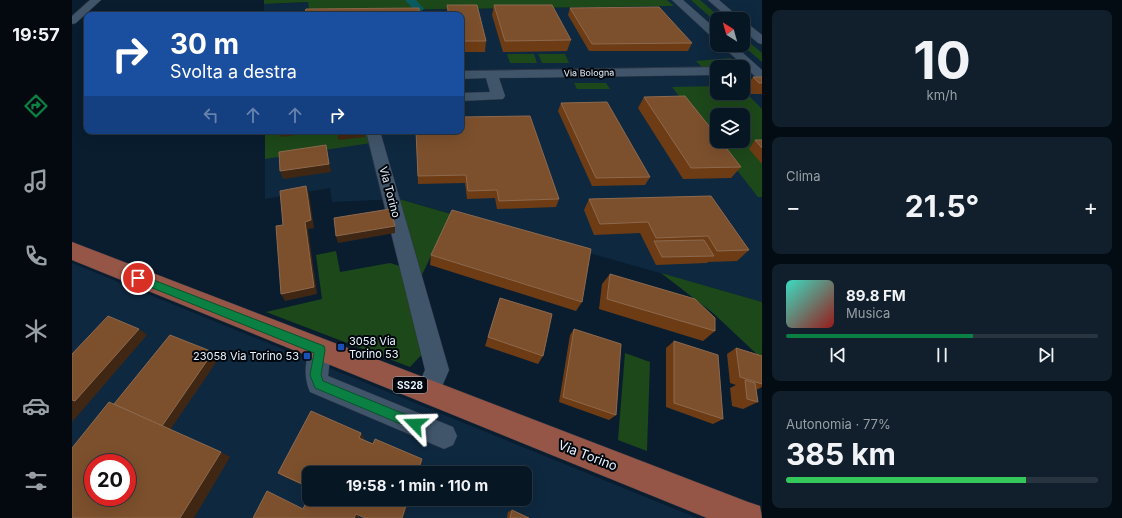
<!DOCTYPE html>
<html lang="it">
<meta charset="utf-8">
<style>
:root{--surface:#071623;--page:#101f2b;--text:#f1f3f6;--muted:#989fa6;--line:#283541;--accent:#0b8043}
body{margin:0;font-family:Inter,sans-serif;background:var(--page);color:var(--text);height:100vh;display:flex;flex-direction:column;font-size:15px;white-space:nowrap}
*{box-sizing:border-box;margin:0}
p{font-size:13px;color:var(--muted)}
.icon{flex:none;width:22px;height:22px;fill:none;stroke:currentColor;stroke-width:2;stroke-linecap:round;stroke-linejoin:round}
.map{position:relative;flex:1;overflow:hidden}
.side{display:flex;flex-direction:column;gap:10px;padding:10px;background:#040c13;width:360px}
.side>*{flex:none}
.banner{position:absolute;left:12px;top:12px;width:380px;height:122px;border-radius:8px;box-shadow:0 4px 16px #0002,0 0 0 1px var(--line);background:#1a4fa0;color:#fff;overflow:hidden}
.needle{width:26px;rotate:323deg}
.tools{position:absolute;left:638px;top:12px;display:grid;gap:8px}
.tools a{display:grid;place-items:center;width:40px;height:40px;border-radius:8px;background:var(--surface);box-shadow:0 4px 16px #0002,0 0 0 1px var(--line);font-size:20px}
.speed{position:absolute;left:12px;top:454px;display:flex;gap:8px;font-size:20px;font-weight:700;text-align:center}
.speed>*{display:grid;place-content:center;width:52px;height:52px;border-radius:50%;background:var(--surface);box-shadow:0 4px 16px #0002,0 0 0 1px var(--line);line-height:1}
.speed .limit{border:6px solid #d22;background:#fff;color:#111}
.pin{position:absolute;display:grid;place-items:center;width:34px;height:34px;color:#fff;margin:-17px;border:2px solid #fff;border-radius:50%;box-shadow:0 1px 4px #0007}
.me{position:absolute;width:44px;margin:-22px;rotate:292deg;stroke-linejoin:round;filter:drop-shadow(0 0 3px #0008)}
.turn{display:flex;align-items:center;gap:14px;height:84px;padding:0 20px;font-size:18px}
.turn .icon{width:52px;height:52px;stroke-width:2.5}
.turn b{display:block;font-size:28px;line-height:34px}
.lanes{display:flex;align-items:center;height:38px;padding:0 20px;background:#0003;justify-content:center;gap:20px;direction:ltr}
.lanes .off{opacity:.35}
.big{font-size:30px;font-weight:700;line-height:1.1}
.side .card{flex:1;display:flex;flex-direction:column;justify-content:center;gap:6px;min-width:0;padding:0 14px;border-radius:8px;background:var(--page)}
.side .dial{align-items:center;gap:0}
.dial b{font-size:52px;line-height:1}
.song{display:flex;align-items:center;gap:12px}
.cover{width:48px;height:48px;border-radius:6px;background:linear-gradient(135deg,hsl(170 70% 55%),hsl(0 70% 35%))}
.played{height:4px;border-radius:2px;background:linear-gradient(90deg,var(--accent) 60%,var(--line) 60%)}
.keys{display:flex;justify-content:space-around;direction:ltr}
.heat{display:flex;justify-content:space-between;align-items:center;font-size:22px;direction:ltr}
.charge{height:6px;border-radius:3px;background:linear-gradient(90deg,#34c759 77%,var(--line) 0)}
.trip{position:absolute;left:230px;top:466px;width:230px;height:40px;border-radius:8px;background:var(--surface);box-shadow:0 4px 16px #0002,0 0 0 1px var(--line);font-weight:700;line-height:40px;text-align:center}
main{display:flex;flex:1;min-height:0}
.menu{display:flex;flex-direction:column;width:72px;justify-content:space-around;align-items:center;background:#03090e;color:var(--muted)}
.menu .icon{width:28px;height:28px}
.menu .selected{color:var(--accent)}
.menu b{font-size:18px;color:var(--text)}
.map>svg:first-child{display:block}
</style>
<main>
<nav class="menu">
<b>19:57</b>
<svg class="icon selected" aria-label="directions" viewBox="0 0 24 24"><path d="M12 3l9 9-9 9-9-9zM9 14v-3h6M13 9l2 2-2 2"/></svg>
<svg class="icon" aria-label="music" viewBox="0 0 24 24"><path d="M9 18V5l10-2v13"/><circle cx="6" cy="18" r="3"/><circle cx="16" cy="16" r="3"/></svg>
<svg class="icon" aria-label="phone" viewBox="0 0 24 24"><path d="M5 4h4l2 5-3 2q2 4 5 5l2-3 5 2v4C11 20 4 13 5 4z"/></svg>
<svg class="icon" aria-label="climate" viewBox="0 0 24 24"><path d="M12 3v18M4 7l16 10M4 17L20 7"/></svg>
<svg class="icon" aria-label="car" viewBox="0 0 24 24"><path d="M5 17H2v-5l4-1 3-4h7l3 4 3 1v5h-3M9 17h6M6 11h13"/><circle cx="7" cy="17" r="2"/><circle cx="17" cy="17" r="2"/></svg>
<svg class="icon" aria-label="filters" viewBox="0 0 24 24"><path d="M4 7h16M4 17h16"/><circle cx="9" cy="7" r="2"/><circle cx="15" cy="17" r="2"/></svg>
</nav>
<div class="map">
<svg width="690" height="518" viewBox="0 0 690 518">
<rect width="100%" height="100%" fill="#091d2f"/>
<g fill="#0e283f" fill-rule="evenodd">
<path d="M595,0H690V302L327,199L260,202L258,188L193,199V131H389V15H192V4L236,2L237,11L601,6ZM645,19H671V45H645ZM645,67H671V93H645ZM645,115H671V141H645Z"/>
<path d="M0,263L110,308L625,518H0ZM21,463H55V497H21ZM237,473H453V499H237Z"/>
</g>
<g fill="#1d481a" fill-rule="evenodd">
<path d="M192,0H595L602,6L237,11L236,2L192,4Z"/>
<path d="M619,0H628L650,19H645V23Z"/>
<path d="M671,37L690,53V62L670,45Z"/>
<path d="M435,54H462L465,63H438Z"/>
<path d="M466,54H493L497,63H470Z"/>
<path d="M659,58L661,63L659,66L631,68L624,61Z"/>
<path d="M502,83H534L538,89H505Z"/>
<path d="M645,86V93H671V90L690,109V197H686L600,87ZM645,115H671V141H645Z"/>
<path d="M193,131H296L299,143L193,159Z"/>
<path d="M327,199L379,214L349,277Z"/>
<path d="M264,251L268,272L318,263L331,267L354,350L338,367L194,312L250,299L244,255Z"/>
<path d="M589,273L690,302V359L641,313Z"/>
<path d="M553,353L578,362L575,451L546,440Z"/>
</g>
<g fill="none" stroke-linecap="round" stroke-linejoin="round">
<path fill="#095b5f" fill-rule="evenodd" d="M333,0H344L352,9L347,12L343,11Z"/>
<defs>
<g id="minor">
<path d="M18,0H29L4,23L0,24V16Z"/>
<path d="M600,0H611L645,30V39L641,38Z"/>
<path d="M636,0H647L669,19H658Z"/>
<path d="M671,22L675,23L690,35V44L686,43L671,30Z"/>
<path d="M649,45H662L690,70V80L686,79Z"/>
<path d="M645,67V75L427,78L433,96L431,99L389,101V93L418,92L414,78L389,79V71Z"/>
<path d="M294,131H308L377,370L364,400L356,404L348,400L344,392L353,370Z"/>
<path d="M248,340L256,343L259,350L256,376L381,427L385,436L381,445L372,449L238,392C231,376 233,359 240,343Z"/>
</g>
<path id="major" d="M0,242L676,502L688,506L690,518H635L0,260Z"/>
</defs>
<use href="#minor" stroke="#2f3644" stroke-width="1"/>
<use href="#major" stroke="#2f3644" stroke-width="1"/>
<use href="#minor" fill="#40556a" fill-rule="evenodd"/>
<use href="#major" fill="#955647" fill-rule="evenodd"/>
</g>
<g fill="#6e3c14">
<path d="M375,5H405L414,41L413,52H389V15H375Z"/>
<path d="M422,5L499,40L495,51L431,52L420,15Z"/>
<path d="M498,8L620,43L616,51H517L496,15Z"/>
<path d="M681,77H690V94H679L673,88Z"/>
<path d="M572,97L669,167L659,178L611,179L566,108Z"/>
<path d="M489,103L578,177L573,185L520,186L486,111Z"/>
<path d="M344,131H389L487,199L484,207L425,209L423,198L395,199L393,183L346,184Z"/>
<path d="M683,140H690V164L677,149Z"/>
<path d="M639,196L677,250L665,261L636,262L635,263L584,265L568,233L522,235L512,210L517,199Z"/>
<path d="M359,255L510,302L504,311L358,265Z"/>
<path d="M538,274L643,331L631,341L527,309L530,284Z"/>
<path d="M428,298L471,356L466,364L413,346Z"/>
<path d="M502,329L544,415L537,420L487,402L498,335Z"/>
<path d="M602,341L651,419L641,424L594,407V348Z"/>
<path d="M664,348L690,356V387L684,390L686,402L671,409L660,406L658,388L664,385L658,383L655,354Z"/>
<path d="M292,438L291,440L301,444L350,459V463L237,473V488L213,477L206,473Z"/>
<path d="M440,510L457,518H435L436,512Z"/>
</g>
<g fill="#402714">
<path d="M207,131H231L232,134L209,137Z"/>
<path d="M275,131H292L293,137L266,140L265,132Z"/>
<path d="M254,145L259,172L211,179L208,171Z"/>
<path d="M234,186L237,194L242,228L236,229L245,294L213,301L209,294Z"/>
<path d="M323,226V233L266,243L264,236Z"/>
<path d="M67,329L75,335L0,422V399Z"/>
<path d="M141,352L147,358L98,430L90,426Z"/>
<path d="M289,433L292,438L290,444L287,438Z"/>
<path d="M149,452L158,457L122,518H108Z"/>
<path d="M350,459V463L346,473H345Z"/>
<path d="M336,499H338L331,518H330Z"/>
<path d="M284,514L287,516V518H282Z"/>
</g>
<g fill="#7c502d" stroke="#8d694e" fill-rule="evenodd">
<path d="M375,5H405L414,41H389V15H377Z"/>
<path d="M422,5H480L499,40L433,41Z"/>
<path d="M587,7L620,43L520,44L498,8Z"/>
<path d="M347,8V15H232L234,9Z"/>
<path d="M681,77H690V83H687Z"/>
<path d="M613,96L645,136V141H649L669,167L619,168L572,97Z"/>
<path d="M535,102L578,177L524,178L489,103Z"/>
<path d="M458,116L487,199L427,201L425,190L396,191L394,175L346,176L344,131H389V117Z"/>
<path d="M265,131H275L265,132Z"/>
<path d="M683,140H690V148Z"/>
<path d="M254,145L257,164L208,171L207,152Z"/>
<path d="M234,186L239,220L233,222L242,287L209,294L204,226L211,225L208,191Z"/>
<path d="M639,196L677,250L645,251L636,236L584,238L576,222L528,224L517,199Z"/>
<path d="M318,209L323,226L264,236L262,218Z"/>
<path d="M380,210L519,249L510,302L359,255Z"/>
<path d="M632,240L642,256L590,257L582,241Z"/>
<path d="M538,274L623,299L643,318V331L535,299Z"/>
<path d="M428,298L480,314L471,356L416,337Z"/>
<path d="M36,316L67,329L3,401L0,400V354Z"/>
<path d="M502,329L549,344L544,415L491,397Z"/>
<path d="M98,335L141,352L90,426L42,404Z"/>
<path d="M602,341L646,355L651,419L602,403Z"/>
<path d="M664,348L690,356V384L668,377Z"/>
<path d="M673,380L683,383L686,402L675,399Z"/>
<path d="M37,402L149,452L108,518H0V448ZM21,463H55V497H21Z"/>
<path d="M239,411L289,433L287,438L301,444L303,439L350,459L345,473H237V487L206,473Z"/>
<path d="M195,491L231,509L237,495V499H336L330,518H293L284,514L282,518H181Z"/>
<path d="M440,510L457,518H438Z"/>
</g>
<path fill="#0b8043" stroke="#07532c" d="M66,274L252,346L253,350L249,375L251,381L347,420L349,424L347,428L343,430L243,388L238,375L242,353L63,281L61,278Z"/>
<g fill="#1a4fb4" stroke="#02070e" stroke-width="1.5">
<rect x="265" y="343" width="8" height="8" rx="2"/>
<rect x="231" y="352" width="8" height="8" rx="2"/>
</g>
<g text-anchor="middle" stroke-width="4" stroke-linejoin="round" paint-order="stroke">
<g font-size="9" fill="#eaf4fe" stroke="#02070e">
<text transform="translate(517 73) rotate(-1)" y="3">Via Bologna</text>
</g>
<rect fill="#02070e" stroke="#a4adb6" stroke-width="1" x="321" y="377" width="34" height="16" rx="3"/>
<g font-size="10" font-weight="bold" fill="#eaf4fe">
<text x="338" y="389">SS28</text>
</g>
<g font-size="11" fill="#eaf4fe" stroke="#02070e">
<text transform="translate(318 192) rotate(75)" y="4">Via Torino</text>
</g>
<g font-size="11" fill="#eaf4fe" stroke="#02070e" text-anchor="start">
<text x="277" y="345">3058 Via<tspan x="277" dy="13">Torino 53</tspan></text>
<text x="227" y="360" text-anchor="end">23058 Via Torino 53</text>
</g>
<g font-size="13" fill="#eaf4fe" stroke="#02070e">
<text transform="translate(516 455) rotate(21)" y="5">Via Torino</text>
</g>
</g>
</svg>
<div class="tools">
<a><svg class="needle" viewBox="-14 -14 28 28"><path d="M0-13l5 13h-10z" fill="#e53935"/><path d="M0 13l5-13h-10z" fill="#989fa6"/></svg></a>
<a><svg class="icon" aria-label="sound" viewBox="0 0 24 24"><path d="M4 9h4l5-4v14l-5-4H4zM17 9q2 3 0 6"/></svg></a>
<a><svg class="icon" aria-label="layers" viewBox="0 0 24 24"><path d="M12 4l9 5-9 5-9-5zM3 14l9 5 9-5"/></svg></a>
</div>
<div class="speed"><div class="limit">20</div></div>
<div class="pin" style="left:66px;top:278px;background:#d93025"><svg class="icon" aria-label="arrive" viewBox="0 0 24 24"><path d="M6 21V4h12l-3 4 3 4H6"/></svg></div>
<svg class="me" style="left:343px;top:424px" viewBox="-20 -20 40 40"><path d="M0-17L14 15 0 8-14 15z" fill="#0b8043" stroke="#fff" stroke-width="4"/></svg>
<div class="trip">19:58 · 1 min · 110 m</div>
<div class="banner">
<div class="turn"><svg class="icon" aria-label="right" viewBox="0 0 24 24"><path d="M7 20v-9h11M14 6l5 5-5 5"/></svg><div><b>30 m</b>Svolta a destra</div></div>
<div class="lanes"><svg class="icon off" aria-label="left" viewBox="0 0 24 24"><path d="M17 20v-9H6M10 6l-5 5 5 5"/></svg><svg class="icon off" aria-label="ahead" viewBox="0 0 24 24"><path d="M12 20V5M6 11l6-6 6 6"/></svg><svg class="icon off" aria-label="ahead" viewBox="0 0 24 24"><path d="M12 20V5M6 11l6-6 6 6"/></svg><svg class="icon" aria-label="right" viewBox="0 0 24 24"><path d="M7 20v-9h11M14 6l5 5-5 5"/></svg></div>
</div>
</div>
<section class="side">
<div class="card dial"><b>10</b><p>km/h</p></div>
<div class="card"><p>Clima</p>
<div class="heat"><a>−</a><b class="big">21.5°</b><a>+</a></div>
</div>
<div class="card">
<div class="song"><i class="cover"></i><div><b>89.8 FM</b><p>Musica</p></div></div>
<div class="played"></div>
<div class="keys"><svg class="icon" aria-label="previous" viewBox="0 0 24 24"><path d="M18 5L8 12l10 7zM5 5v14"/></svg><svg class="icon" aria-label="pause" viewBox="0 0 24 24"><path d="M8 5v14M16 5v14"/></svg><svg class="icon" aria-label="next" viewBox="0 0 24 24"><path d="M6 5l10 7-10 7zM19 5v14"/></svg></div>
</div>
<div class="card"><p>Autonomia · 77%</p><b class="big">385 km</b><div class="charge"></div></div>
</section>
</main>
